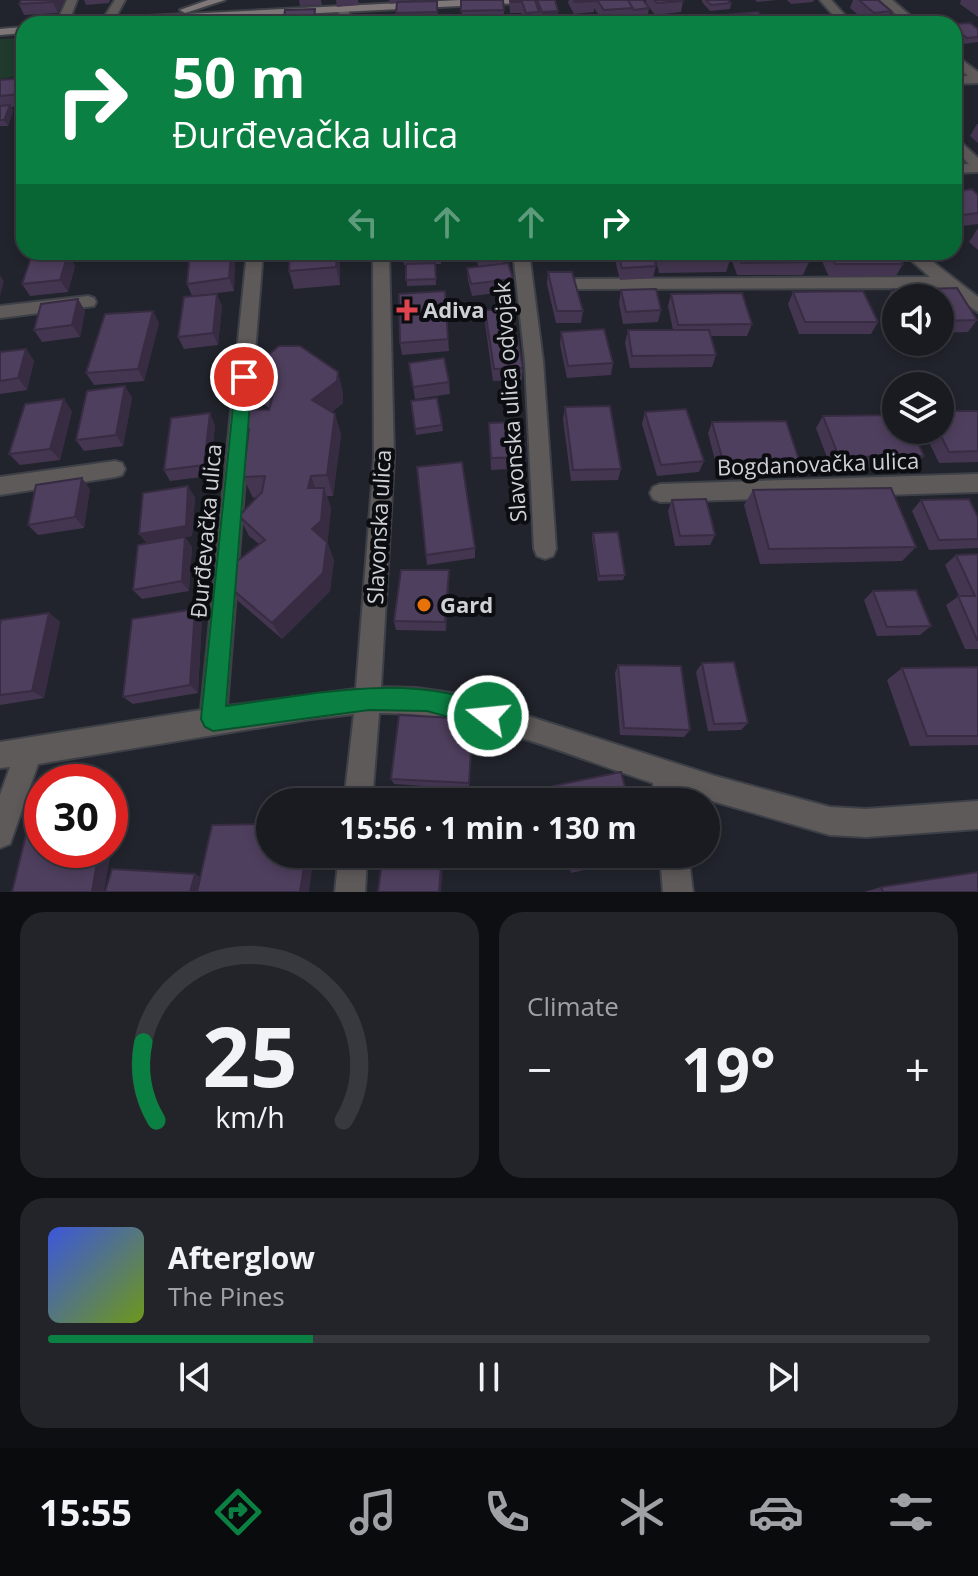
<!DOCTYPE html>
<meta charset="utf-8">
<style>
:root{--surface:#191b21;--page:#22242a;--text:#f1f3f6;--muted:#9fa1a5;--line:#37393f;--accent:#0b8043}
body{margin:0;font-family:"Open Sans",sans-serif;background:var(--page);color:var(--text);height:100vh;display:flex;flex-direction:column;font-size:30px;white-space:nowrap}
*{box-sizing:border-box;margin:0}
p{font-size:26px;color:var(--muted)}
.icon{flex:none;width:44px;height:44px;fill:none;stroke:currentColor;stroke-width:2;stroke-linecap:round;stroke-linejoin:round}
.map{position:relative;height:892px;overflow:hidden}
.sheet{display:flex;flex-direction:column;gap:20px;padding:20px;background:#0e0f12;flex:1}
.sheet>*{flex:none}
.guide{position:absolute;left:16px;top:16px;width:946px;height:244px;border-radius:24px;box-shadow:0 4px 12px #0003,0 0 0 2px var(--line);background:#0b8043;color:#fff;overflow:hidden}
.tools{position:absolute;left:882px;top:284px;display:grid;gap:16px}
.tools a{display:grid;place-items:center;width:72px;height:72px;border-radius:50%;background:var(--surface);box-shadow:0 4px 12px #0003,0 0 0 2px var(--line);font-size:40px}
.speed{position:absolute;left:24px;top:764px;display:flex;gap:16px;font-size:40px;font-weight:700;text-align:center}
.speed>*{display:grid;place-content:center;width:104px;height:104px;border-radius:50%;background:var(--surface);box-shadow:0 4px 12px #0003,0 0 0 2px var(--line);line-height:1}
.speed .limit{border:12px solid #d22;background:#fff;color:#111}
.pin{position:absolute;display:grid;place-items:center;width:68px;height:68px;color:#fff;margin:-34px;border:4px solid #fff;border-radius:50%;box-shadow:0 2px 8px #0007}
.me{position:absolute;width:88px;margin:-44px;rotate:286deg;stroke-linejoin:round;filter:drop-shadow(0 0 6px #0008)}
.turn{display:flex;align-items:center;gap:28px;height:168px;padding:0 24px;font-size:36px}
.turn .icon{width:104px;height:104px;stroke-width:2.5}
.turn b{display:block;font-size:56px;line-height:68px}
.lanes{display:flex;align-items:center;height:76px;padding:0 24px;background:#0003;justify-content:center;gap:40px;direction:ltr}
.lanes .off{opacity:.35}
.big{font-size:60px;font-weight:700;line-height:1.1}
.sheet .widget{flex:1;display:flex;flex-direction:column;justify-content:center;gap:12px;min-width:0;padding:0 28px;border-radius:24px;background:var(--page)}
.sheet .dial{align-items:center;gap:0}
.dial svg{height:208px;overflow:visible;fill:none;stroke:var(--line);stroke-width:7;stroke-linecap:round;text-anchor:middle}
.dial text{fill:var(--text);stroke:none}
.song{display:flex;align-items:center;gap:24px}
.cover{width:96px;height:96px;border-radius:12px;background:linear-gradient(135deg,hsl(230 70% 55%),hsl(80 70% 35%))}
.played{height:8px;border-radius:4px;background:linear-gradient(90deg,var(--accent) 30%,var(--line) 30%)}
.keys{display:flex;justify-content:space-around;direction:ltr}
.heat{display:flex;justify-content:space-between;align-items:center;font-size:44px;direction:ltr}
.sheet .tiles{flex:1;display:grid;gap:20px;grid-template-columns:1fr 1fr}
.widget:last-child{grid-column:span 2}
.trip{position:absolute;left:256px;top:788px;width:464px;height:80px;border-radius:40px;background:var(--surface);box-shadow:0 4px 12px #0003,0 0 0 2px var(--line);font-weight:700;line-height:80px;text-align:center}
.tab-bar{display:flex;height:128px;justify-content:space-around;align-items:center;background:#0a0b0d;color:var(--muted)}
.tab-bar .icon{width:56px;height:56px}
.tab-bar .on{color:var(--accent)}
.tab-bar b{font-size:36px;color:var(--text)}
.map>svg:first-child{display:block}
</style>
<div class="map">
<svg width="978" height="892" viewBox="0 0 978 892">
<rect width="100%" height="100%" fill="#21242c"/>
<path fill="#203a2d" d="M24,38V75L0,79V39Z"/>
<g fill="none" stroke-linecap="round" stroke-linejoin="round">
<defs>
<g id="street">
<path d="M67,0H77L68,24H56Z"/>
<path d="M115,0H125L112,24H100Z"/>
<path d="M820,0H831L853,24H841Z"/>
<path d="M880,0H892L920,24H907Z"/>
<path d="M343,7L348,10L353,24H341L338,10Z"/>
<path d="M268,12L277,14V24H265Z"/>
<path d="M700,17L702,19L696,22L615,24L621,21Z"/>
<path d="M954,54L978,72V83L954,84V76H968L954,64Z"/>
<path d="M954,136L978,158V172L954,173V165L969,164L954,148Z"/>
<path d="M247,252H263L227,706L356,689L374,458L373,252H389L394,458L381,687L416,688L459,694L715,776L830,807L866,809L978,801V829L866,837L830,835L681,792L682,802H654L653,783C566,755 471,711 379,713L372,802H344L354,714L311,719L38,764L10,844L0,848V795L10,767L0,768V742L201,710Z"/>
<path d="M513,252H529L543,361L556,549L553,556L545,559L537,556L534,549L525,361Z"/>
<path d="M902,252H920L978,297V312L944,288L576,289L568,284L576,279L930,277Z"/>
<path d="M88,296L94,298L96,302L94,306L0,318V306Z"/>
<path d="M115,461L122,463L125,469L122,475L115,477L0,495V477Z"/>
<path d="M978,474V492L660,502L653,499L650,493L653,487L660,484Z"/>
<path d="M339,854H367L365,892H335Z"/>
<path d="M660,854H688L693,892H663Z"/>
</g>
<g id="secondary">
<path d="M208,0H225L185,13L180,10Z"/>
<path d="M460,0H523L518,3L98,24L147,16Z"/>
<path d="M24,27V33L0,35V29Z"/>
</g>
</defs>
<use href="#street" stroke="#3d4047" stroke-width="4"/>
<use href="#secondary" stroke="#3d4047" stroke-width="4"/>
<use href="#street" fill="#5f5a5a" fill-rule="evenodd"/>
<use href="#secondary" fill="#807878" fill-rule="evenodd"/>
</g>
<g fill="#443651">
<path d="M65,0L58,13L24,15L19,4Z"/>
<path d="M84,0H110L109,3L86,5Z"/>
<path d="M299,0H321L322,5L300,6Z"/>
<path d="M336,0H358L359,5L337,7Z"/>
<path d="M389,0H411V2L437,1L438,23L397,24V3L390,4Z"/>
<path d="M461,0L504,10V21L462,22Z"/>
<path d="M509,0H555L558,22L542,23L538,16V24H525L521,13H510Z"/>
<path d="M569,0H643L649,8L648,14L634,15L633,14L632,19L603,21L594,8V12L574,14L568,3Z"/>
<path d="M646,0H682L683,1L681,12L655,15L646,3Z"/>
<path d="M702,0H728L731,3L730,9L710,11L702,2Z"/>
<path d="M755,0H777L757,2Z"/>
<path d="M787,0H814L813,2L791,4Z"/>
<path d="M853,0H878L891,11L887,21L908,24H869L850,8Z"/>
<path d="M961,0H978V17L960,4Z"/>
<path d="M723,15L768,24H721Z"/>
<path d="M809,17L839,24H807Z"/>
<path d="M954,24L978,29V42L964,44L954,36Z"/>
<path d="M24,78V106L11,107L13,111L8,126H0V80Z"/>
<path d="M977,124H978V143L970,136Z"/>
<path d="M954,134L963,142L957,154L954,155Z"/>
<path d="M954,192L978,195V224L954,227Z"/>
<path d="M978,228V250L969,242Z"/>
<path d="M235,252L234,291L192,296L187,284Z"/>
<path d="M340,252V285L294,289L289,271Z"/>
<path d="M402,252H440L441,264H435L436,285L407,286L406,265H404Z"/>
<path d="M476,252H504L503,264L513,279V291L472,296L468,280L467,268L478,266Z"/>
<path d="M546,252H583L584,253L583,260L548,261Z"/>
<path d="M617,252H652L656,266L653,278L620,280L615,260Z"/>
<path d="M654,252H727L730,260L726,272L659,273Z"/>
<path d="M729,252H804L809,262L803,275H737Z"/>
<path d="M818,252H897L903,264L896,276L829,277Z"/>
<path d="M68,254L75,266L68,292L30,296L22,284Z"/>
<path d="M548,272L583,311L581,323H556L547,284Z"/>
<path d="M957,288L977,320L968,332L940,333V298H896V322L885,302L892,290Z"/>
<path d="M621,290L661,310L658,322L623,324L619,303Z"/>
<path d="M445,291L449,351L402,355L400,343Z"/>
<path d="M793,292L878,322L871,334H799L788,304Z"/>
<path d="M671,294L752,324L747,336H711L716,355L712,367L630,368L625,343L628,330H673L668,306Z"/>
<path d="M78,299L85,311L80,337L42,342L34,330Z"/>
<path d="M222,306L218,345L184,349L178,337Z"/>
<path d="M485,310L523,368L522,380L493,381L485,323Z"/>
<path d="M159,323L144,381L94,385L86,373Z"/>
<path d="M561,332L613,363L611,375L567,378L560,344Z"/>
<path d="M26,349L34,361L27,390L0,394V352Z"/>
<path d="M409,363L449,382L450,394L415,399Z"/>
<path d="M338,372L343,394V403L332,412L335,414L341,435L333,496H327L331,508L327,541L334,561L330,591L282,639L238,601L226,584L259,544L249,536L239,516L257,497L253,498L243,477L249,431L245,422L269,410V408L261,402L252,380Z"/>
<path d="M125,386L132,398L123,446L84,451L76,440Z"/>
<path d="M411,401L442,425L443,431L416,435Z"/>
<path d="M565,407L621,469L618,480L571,481L563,419Z"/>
<path d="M72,411L60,460L20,465L9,454Z"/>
<path d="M978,411V462L939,463L923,430H940Z"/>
<path d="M645,412L704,461L699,472L657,476L642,424Z"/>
<path d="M823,416L924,456L914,467L831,468L816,428Z"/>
<path d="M712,422L799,460L793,471L718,472L708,433Z"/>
<path d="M489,423L526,457L525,468L491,470Z"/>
<path d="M215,425L210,476L170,481L164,470Z"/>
<path d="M417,467L475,548V558L427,565Z"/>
<path d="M90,489L84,528L38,535L28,525Z"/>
<path d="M753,490L916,547L902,561L760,564L744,505Z"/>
<path d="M195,497L192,536L185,537L192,547L189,591L142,599L133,590L147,543L139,534Z"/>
<path d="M672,500L715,535L710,545L675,546L668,511Z"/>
<path d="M921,500L978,517V548L929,550L912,511Z"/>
<path d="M593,533L625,575L623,580L598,581L592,538Z"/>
<path d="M978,554V649H965L946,605L959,596L945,565L956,555Z"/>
<path d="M449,580L446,631L396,630L394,621Z"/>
<path d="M873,591L931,626L920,635L877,636L864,600Z"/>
<path d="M195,609L202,618L198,693L133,704L123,697Z"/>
<path d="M49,613L60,622L44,698L0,705V625Z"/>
<path d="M702,663L748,723L741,730L708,731L696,672Z"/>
<path d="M618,665L690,730L684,737L620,735L615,673Z"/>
<path d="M978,667V745L910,746L887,680L902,668Z"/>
<path d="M473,719L469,789L394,784L391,779Z"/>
<path d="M553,786L629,802H554L552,792Z"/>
<path d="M566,854H643L640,857L571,873Z"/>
<path d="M881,887L978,892H864Z"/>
</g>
<g fill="#372c42">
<path d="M54,0H65L58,13L53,2Z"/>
<path d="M558,11V22L542,23V12Z"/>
<path d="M10,105L13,111L8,126L4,120Z"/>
<path d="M231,252H235L234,291L229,278Z"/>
<path d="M337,252H340V285L336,267Z"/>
<path d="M68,254L75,266L68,292L60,280Z"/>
<path d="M0,275L4,281L0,297Z"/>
<path d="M217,294L222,306L218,345L213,333Z"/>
<path d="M78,299L85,311L80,337L72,325Z"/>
<path d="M153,311L159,323L144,381L138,369Z"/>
<path d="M26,349L34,361L27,390L18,378Z"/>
<path d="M338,372L343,394V403L319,422L312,400Z"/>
<path d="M125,386L132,398L123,446L116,435Z"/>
<path d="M64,399L72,411L60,460L50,449Z"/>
<path d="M210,413L215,425L210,476L204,465Z"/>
<path d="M335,414L341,435L333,496L327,475Z"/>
<path d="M311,476L318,496L308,488Z"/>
<path d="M82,478L90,489L84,528L75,517Z"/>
<path d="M188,486L195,497L192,536L185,537L192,547L189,591L139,534Z"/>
<path d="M324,488L331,508L328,541L320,548L312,529Z"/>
<path d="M327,542L334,561L330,591L282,639L272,623Z"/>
<path d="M449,570V580L446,631L445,622Z"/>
<path d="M195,609L202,618L198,693L190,685Z"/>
<path d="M49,613L60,622L44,698L32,691Z"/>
<path d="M110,828L115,830L104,892H92L99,850H110Z"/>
<path d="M306,854H314L309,892H300Z"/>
<path d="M442,854H444L441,892H439Z"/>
<path d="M195,874L204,878L200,892H190Z"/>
</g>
<g fill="#4f3f5e" stroke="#372c42" stroke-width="2">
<path d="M21,0H54L53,2L19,4Z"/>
<path d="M461,0H503L504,10L461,11Z"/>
<path d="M510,0H535L539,12L526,13L522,2H511Z"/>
<path d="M537,0H555L558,11L542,12Z"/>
<path d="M574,0H594L595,1L575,2Z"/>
<path d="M597,0H628L633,8L604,10Z"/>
<path d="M628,0H643L649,8L634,10Z"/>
<path d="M654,0H682L683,1L657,3Z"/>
<path d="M706,0H728L731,3L711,5Z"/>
<path d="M859,0H878L891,11L874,13Z"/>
<path d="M437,1V12L396,13L397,2Z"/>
<path d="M315,9L314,23L283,24L285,10Z"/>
<path d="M758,12L768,24H730L723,15Z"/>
<path d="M829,15L839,24H816L809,17Z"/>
<path d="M680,16L686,24H636L634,20Z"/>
<path d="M902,19L908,24H881L878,21Z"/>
<path d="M620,23V24H578Z"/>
<path d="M970,23L978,29V37L967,38L954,28V24Z"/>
<path d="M24,78V88L22,94L0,96V80Z"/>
<path d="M10,105L4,120H0V106Z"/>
<path d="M954,134L963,142L954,143Z"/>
<path d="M972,189L978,195V213L954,216V192Z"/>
<path d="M190,252H231L229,278L187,284Z"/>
<path d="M290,252H337L336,267L289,271Z"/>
<path d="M477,252H504L478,254Z"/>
<path d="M548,252H583L584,253L549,255Z"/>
<path d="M618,252H652L656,266L622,268Z"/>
<path d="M660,252H727L730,260L662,261Z"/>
<path d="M737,252H804L809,262L741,263Z"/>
<path d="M829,252H897L903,264H835Z"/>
<path d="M68,254L60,280L22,284L31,258Z"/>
<path d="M435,263L436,279L406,280V264Z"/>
<path d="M508,263L513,279L471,284L467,268Z"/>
<path d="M548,272H572L583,311H557Z"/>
<path d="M957,288L977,320L940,321V298H897L892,290Z"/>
<path d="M656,289L661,310L626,312L621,290Z"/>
<path d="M445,291L448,339L400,343L399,294Z"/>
<path d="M863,291L878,322H805L793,292Z"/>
<path d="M742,293L752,324L678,325L671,294Z"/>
<path d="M217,294L213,333L178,337L184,297Z"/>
<path d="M78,299L72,325L34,330L41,304Z"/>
<path d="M485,310H512L523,368L494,369Z"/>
<path d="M153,311L138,369L86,373L105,314Z"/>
<path d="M604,329L613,363L568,366L561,332Z"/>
<path d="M628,330H709L716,355L632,356Z"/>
<path d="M279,346H300L338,372L337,381L312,400L335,414L327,475L311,476L308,488H324L321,521L312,529L327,542L323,573L272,623L226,584L228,568L265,540L239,516L262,492L265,476L243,477L249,429L245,422L250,409L269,410L273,395L252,380L256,365Z"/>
<path d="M26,349L18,378L0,381V352Z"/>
<path d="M444,358L449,382L413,387L409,363Z"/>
<path d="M125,386L116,435L76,440L87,391Z"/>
<path d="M437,398L442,425L415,429L411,401Z"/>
<path d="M64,399L50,449L9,454L25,404Z"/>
<path d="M610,406L621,469L573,470L565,407Z"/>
<path d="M686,409L704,461L661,465L645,412Z"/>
<path d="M940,411H978V451L949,452L938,430H940Z"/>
<path d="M210,413L204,465L164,470L171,418Z"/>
<path d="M896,415V430H912L924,456L839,457L823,416Z"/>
<path d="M786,421L799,460L723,461L712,422Z"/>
<path d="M522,422L526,457L491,458L489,423Z"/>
<path d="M462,462L475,548L426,555L417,467Z"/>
<path d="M82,478L75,517L28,525L36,485Z"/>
<path d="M188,486L186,526L139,534L143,493Z"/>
<path d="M891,488L916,547L769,549L753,490Z"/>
<path d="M706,499L715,535L680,536L672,500Z"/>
<path d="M969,499L978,517V539L939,540L921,500Z"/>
<path d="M618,532L625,575L599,576L593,533Z"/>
<path d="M185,537L182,581L133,590L138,545Z"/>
<path d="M978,554V640H977L958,596H975L956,555Z"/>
<path d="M401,570H449L445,622L394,621Z"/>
<path d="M916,590L931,626L887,627L873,591Z"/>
<path d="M195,609L190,685L123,697L132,619Z"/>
<path d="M49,613L32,691L0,695V625L1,620Z"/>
<path d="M734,662L748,723L714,724L702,663Z"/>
<path d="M618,665L681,666L690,730L624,728Z"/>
<path d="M978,667V736H927L902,668Z"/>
<path d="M399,715L473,719L469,783L391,779Z"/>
<path d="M621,772L629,802H557L553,786Z"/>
<path d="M270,824V854H306L300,892H197L212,825Z"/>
<path d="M42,833V850H99L92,892H12L26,835Z"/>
<path d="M383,854H442L439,892H378Z"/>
<path d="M570,854H639L573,869Z"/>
<path d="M112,869L195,874L190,892H105Z"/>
<path d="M978,872V892H883L881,887Z"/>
</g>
<path fill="#0b8043" stroke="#07532c" stroke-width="2" d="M244,370L252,377L226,706C316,694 409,671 496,708L500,716L496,724L488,728L427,711L369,710L213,731L205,727L201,719L236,377Z"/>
<path fill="#e0444e" stroke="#0c0d11" stroke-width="3" d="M403 298h8v8h8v8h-8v8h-8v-8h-8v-8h8z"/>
<circle fill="#e8710a" stroke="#0c0d11" stroke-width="3" cx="424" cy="605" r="8"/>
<g text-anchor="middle" stroke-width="8" stroke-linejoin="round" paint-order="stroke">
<g font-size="22" font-weight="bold" fill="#cfd1d6" stroke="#0c0d11" text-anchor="start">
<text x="423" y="318">Adiva</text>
<text x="440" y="613">Gard</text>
</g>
<g font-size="22" fill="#cfd1d6" stroke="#0c0d11">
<text transform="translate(510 402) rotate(-94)" y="8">Slavonska ulica odvojak</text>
<text transform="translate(818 464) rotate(-2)" y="8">Bogdanovačka ulica</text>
<text transform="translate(379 527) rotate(-87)" y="8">Slavonska ulica</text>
<text transform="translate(206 531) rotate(-85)" y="8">Đurđevačka ulica</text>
</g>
</g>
</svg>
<div class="tools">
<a><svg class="icon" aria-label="sound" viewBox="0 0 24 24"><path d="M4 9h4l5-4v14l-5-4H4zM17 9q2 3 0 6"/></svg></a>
<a><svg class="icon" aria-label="layers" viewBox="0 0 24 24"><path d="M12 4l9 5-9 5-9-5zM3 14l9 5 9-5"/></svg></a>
</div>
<div class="speed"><div class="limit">30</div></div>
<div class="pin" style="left:244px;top:377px;background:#d93025"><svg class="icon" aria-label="arrive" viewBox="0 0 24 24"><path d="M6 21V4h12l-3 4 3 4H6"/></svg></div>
<svg class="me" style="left:488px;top:716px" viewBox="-20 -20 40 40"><circle r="17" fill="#0b8043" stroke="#fff" stroke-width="3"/><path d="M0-11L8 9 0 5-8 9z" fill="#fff"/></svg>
<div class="trip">15:56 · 1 min · 130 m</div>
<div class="guide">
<div class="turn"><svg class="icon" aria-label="right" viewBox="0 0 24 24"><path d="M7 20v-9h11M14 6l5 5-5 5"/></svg><div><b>50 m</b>Đurđevačka ulica</div></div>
<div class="lanes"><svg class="icon off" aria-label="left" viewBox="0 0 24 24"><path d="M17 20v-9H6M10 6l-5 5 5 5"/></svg><svg class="icon off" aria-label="ahead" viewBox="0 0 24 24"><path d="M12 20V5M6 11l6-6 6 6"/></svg><svg class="icon off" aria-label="ahead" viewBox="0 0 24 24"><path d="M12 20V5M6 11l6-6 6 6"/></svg><svg class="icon" aria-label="right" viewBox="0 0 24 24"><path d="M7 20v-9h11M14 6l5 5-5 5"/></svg></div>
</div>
</div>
<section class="sheet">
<div class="tiles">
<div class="widget dial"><svg viewBox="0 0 100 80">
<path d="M14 69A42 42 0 1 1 86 69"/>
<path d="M14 69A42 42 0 0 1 9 39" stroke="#0b8043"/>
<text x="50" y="56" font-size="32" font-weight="700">25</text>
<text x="50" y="72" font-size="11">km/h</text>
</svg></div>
<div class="widget"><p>Climate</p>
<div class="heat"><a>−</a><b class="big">19°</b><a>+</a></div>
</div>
<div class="widget">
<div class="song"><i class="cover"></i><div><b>Afterglow</b><p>The Pines</p></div></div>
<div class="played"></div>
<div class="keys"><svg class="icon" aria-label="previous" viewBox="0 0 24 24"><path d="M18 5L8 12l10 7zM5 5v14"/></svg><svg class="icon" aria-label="pause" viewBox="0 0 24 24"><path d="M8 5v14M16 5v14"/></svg><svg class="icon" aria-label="next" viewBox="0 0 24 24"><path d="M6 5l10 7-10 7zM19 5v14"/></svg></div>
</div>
</div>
</section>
<nav class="tab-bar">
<b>15:55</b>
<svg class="icon on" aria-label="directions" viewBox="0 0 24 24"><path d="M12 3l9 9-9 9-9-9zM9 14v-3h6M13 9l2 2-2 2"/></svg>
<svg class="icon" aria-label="music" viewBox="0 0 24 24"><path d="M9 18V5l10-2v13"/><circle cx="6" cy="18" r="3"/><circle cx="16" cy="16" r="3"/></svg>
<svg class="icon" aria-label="phone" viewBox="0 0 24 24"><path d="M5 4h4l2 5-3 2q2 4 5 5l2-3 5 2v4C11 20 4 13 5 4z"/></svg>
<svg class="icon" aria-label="climate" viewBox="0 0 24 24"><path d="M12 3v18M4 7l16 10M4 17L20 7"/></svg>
<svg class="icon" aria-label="car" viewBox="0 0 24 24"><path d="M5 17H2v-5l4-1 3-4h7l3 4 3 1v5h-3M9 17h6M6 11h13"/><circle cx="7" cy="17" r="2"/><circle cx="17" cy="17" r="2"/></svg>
<svg class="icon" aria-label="filters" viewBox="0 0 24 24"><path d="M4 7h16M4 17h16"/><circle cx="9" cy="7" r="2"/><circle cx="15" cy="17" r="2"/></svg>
</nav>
